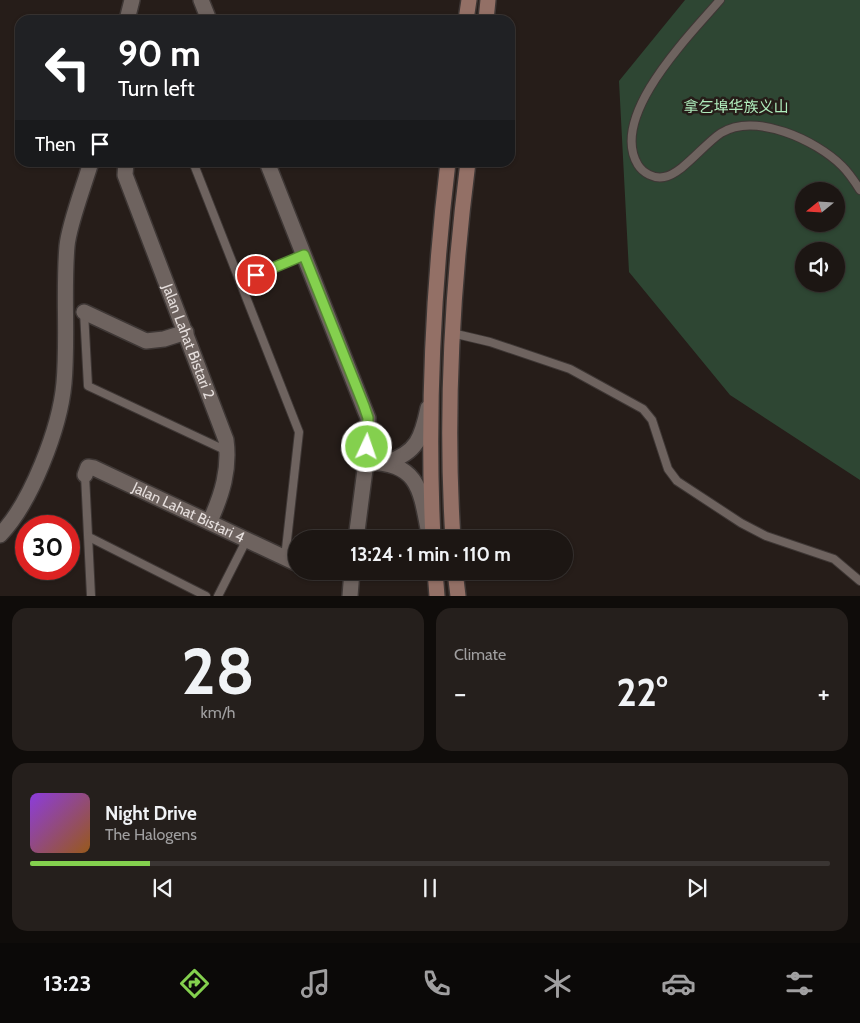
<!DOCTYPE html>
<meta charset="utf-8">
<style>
:root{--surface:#1c1613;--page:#251f1c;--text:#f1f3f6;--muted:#a09fa0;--line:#3a3533;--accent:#84d04e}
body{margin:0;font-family:Cabin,"Noto Sans SC",sans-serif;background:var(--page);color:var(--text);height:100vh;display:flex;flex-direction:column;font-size:19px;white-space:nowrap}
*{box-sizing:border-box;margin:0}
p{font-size:16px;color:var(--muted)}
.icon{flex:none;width:28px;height:28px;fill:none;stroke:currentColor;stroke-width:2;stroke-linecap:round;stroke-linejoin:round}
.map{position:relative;height:596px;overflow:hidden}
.sheet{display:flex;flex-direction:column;gap:12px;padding:12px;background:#0f0c0a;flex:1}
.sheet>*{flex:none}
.banner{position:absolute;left:15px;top:15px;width:500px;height:152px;border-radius:15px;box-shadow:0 1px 4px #0004,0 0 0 1px var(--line);background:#202124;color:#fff;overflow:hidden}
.needle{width:32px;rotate:252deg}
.tools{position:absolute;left:795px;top:182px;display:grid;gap:10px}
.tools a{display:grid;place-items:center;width:50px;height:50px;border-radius:50%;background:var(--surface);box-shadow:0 1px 4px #0004,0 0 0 1px var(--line);font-size:25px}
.speed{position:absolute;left:15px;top:515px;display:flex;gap:10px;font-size:25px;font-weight:700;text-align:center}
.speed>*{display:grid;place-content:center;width:65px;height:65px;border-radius:50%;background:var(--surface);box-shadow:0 1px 4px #0004,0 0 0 1px var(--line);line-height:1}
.speed .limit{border:8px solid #d22;background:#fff;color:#111}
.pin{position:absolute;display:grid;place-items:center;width:42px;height:42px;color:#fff;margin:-21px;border:2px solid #fff;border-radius:50%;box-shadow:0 1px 5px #0007}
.me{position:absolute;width:55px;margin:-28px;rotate:3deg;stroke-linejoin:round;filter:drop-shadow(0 0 4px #0008)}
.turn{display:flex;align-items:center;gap:18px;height:105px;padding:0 20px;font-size:22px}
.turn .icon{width:65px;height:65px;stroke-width:2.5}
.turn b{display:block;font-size:35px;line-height:42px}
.then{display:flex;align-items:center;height:48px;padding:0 20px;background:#0003;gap:10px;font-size:19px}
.big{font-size:38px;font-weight:700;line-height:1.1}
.sheet .tile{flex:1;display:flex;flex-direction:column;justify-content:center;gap:8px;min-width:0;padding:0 18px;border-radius:15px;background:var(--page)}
.sheet .dial{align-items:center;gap:0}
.dial b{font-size:65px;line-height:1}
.song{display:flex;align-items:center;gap:15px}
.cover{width:60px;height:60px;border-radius:8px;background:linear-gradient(135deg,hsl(270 70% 55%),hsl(30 70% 35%))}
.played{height:5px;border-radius:2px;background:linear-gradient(90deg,var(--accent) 15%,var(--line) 15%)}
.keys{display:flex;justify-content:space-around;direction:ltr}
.heat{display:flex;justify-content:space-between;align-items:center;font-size:28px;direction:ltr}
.sheet .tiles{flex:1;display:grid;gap:12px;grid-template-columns:1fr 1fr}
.tile:last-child{grid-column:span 2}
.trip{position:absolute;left:288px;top:530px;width:285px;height:50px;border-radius:25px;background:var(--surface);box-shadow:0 1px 4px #0004,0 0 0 1px var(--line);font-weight:700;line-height:50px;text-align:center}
.menu{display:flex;height:80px;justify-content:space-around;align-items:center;background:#0b0908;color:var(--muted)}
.menu .icon{width:35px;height:35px}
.menu .selected{color:var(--accent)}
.menu b{font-size:22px;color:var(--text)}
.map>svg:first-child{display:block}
</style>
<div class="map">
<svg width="860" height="596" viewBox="0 0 860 596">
<rect width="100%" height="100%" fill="#261d19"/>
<path fill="#2e4633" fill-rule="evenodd" d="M685,0H860V480L730,395L629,272L619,81ZM804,191H836V224H804ZM804,251H836V284H804Z"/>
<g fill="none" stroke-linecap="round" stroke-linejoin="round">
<defs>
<g id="lane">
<path d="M720,0C691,34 608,116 638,165C643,173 654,179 664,177C682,174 704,144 721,133C755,112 816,140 842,166C849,173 855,182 860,190"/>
<path d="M193,162L299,432L285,558"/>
<path d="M240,281L305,255"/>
<path d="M84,312L88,386L227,451"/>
<path d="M452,333L490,342L570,369L643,409L652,420L668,469L677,481L741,523L766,536L834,559L860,581"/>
<path d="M85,475L91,596"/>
<path d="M89,537L206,596"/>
<path d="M218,596L247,539"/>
</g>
<g id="street">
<path d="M201,0L209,20"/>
<path d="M127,20L132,0"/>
<path id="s1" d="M126,162L125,175L226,440C230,469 222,495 210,521"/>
<path d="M267,162L368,418L366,462L356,539"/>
<path d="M84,312L146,341L164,339L186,332"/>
<path d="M366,462C416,463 420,485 428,529"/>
<path d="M387,462C417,453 422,437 428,408"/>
<path id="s2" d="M85,475L88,467L94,468L296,563"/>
<path d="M0,535C31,503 60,428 64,383C68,338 63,292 67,246C69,224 84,186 91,162"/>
<path d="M350,596L352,571"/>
</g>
<g id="secondary">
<path d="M466,20L469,0"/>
<path d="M486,20L488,0"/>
<path d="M433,539C427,413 433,287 448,162"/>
<path d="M453,539C445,413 452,287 468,162"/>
<path d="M435,571L437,596"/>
<path d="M455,571L458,596"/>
</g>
</defs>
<use href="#lane" stroke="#3e3735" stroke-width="10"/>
<use href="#street" stroke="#3e3735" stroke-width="18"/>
<use href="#secondary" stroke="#3e3735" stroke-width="18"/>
<use href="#lane" stroke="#6e635f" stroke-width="8"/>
<use href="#street" stroke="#6e635f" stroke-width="15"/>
<use href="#secondary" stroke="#937066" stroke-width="15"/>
</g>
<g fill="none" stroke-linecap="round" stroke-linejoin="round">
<defs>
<path id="route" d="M256,275L304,255L364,406L368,418L367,447"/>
</defs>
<use href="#route" stroke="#568733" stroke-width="12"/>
<use href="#route" stroke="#84d04e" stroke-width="9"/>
</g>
<g text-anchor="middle" stroke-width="5" stroke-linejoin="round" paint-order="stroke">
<g font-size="15" fill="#afecbc" stroke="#261d19">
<text x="736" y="112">拿乞埠华族义山</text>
</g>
<g font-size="15" fill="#e6dfdd" stroke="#261d19">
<text dy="5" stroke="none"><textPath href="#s1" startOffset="191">Jalan Lahat Bistari 2</textPath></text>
<text dy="5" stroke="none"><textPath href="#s2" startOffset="119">Jalan Lahat Bistari 4</textPath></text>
</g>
</g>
</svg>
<div class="tools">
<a><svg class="needle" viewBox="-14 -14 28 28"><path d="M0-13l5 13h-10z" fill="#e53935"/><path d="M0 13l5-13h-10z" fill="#a09fa0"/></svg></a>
<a><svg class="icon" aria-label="sound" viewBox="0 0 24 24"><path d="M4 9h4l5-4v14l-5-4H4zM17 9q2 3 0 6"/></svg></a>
</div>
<div class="speed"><div class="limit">30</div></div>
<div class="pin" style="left:256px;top:275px;background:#d93025"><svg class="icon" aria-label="arrive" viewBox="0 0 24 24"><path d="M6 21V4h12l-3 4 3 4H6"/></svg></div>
<svg class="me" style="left:367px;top:447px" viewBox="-20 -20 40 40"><circle r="17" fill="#84d04e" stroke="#fff" stroke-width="3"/><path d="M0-11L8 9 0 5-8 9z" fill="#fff"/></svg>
<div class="trip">13:24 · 1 min · 110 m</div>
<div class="banner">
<div class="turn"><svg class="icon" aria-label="left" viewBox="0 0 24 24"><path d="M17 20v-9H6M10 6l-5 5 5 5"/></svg><div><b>90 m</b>Turn left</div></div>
<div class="then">Then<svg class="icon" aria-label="arrive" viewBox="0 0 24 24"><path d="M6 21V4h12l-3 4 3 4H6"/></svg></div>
</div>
</div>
<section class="sheet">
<div class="tiles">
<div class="tile dial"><b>28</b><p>km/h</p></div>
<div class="tile"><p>Climate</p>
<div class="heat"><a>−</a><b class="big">22°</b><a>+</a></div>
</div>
<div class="tile">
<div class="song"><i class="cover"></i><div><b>Night Drive</b><p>The Halogens</p></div></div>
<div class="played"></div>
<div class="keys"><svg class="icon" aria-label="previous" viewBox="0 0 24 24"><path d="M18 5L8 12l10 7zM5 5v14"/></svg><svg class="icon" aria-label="pause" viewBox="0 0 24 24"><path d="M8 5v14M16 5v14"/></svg><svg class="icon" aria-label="next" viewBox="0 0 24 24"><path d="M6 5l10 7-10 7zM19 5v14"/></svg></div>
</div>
</div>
</section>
<nav class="menu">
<b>13:23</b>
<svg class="icon selected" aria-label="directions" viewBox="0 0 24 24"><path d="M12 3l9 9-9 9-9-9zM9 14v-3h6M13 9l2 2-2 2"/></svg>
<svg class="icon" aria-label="music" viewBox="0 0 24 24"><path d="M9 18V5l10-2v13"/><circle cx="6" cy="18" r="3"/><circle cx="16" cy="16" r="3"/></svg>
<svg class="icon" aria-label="phone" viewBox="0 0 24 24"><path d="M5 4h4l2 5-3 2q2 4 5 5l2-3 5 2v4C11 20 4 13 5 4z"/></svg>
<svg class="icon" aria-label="climate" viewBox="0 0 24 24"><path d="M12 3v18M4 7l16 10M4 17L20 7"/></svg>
<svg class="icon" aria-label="car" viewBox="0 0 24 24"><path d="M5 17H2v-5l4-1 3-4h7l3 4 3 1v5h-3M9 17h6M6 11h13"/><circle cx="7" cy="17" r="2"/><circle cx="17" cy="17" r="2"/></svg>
<svg class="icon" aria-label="filters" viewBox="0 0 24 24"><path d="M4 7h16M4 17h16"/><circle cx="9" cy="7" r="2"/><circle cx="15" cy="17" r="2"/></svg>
</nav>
